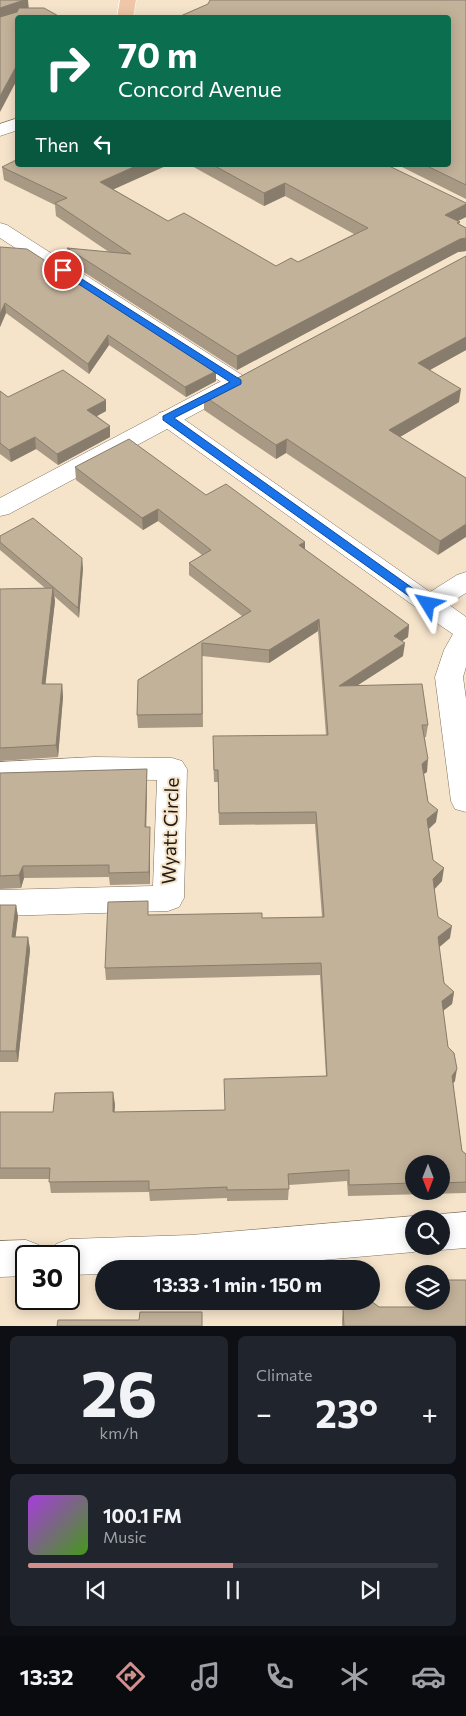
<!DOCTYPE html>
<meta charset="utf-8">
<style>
:root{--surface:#171b24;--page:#20242c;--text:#f1f3f6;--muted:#9ea1a6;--line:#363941;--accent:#d1908e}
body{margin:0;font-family:Commissioner,sans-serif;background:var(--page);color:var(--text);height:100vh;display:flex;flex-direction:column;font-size:19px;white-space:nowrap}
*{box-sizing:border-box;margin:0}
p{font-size:16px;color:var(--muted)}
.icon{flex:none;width:28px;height:28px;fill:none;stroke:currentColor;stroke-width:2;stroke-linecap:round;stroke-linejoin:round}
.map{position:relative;height:1326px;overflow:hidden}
.panel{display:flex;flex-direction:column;gap:10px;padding:10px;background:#0d0f14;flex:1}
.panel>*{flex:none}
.top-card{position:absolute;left:15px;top:15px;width:436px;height:152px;border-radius:5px;box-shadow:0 2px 12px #0003;background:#0b6e4f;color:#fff;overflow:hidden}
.needle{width:32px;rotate:180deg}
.buttons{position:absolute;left:405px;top:1155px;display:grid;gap:10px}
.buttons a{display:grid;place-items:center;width:45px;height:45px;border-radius:50%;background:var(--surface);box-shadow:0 2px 12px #0003;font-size:25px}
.speed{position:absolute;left:15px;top:1245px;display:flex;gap:10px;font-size:25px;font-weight:700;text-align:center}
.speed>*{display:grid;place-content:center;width:65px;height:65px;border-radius:50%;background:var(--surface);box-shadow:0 2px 12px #0003;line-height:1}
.speed .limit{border:2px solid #111;border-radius:8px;background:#fff;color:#111}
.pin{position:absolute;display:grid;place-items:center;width:42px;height:42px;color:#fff;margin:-21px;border:2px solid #fff;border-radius:50%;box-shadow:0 1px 5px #0007}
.me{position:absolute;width:55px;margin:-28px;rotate:305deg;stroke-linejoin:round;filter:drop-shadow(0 0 4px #0008)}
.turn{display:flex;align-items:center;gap:18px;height:105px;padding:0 20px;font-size:22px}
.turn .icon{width:65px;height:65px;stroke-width:2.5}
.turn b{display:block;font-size:35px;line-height:42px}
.then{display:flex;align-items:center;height:48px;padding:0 20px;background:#0003;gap:10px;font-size:19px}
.big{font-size:38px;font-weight:700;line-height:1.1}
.panel .tile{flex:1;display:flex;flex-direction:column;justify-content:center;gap:8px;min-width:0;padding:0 18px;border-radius:8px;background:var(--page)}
.panel .dial{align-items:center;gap:0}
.dial b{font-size:65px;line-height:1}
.song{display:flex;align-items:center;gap:15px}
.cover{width:60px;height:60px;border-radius:8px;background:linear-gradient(135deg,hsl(280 70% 55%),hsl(100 70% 35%))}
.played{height:5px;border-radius:2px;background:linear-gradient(90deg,var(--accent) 50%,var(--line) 50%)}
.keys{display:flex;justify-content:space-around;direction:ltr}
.heat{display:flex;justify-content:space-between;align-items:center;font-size:28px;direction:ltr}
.panel .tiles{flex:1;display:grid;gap:10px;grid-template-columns:1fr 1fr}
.tile:last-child{grid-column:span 2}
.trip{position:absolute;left:95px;top:1260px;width:285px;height:50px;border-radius:25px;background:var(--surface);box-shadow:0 2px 12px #0003;font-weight:700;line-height:50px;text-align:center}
.tab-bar{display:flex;height:80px;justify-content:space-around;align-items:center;background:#090b0e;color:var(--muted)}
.tab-bar .icon{width:35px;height:35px}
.tab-bar .current{color:var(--accent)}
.tab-bar b{font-size:22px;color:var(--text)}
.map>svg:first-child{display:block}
</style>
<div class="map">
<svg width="466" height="1326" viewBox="0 0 466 1326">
<rect width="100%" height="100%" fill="#f5e3ca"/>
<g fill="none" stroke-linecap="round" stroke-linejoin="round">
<defs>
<g id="street">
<path d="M18,118V130L0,136V124Z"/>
<path d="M0,223L7,225L245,377L248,382L245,387L237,389L229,387L0,238Z"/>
<path d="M167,411L175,413L430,592L457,575L466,572V593L448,604L466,617V667L463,677L466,699V812L455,809L451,801L435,677L444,650L453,634L419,611L417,608L159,423L155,418L159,413Z"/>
<path d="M94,757L172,758L182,761L187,769L184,898L179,907L168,911L0,916V890L153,886L157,780L94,779L0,784V762Z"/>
<path d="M466,1212V1248L441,1250L432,1246H441V1219H430L441,1214Z"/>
<path d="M414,1216L420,1219H414V1246H427L414,1252L218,1269H104V1274L69,1275V1256H51L56,1244L69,1239L191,1235Z"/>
<path d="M26,1240L39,1245L44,1256H26V1276L0,1277V1241Z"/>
</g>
<path id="secondary" d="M237,375L245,377L248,382L245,387L9,514L0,516V498L229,377Z"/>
<path id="primary" d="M120,0H136L133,18H117Z"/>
</defs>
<use href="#street" stroke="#81715b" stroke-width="1"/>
<use href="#secondary" stroke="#81715b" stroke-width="1"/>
<use href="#primary" stroke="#fff" stroke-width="1"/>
<use href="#street" fill="#fff" fill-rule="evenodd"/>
<use href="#secondary" fill="#fff" fill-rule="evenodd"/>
<use href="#primary" fill="#efc7a8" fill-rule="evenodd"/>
</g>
<g fill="#a89984" fill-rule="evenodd">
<path d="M466,0V199L398,165H449L208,4Z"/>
<path d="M18,123V137L17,136L15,124Z"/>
<path d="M190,165H387L466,217L457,221L460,222L459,224L466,228V251L458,252L237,370L68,262L67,248L109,252L56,216L55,205L4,180L2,167L113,189L168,221L276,266L298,262L354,234L285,196L264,206Z"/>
<path d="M0,247L216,381L186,397L109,345L89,374L6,313L0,327Z"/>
<path d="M466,256V350L430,370L459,402L400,437L466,478L438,555L286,453L276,459L204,410V396Z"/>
<path d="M0,391L8,397L106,400V411L97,416L110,426V437L58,465L36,449L11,462L0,454Z"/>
<path d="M75,467L206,495L305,550L409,625L408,637L402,641L403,656L358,685L428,725L426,737H425L427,772L424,774L428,802L436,822L429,829L433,860L442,881L434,889L438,917L450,938L439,947L444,983L454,992L452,1004L443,1011L448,1047L455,1081L453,1083L462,1151L466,1154V1193L348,1196L347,1181L289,1185L288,1200L227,1201V1198L150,1201L149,1192L51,1193L49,1179H0V1112H53L115,1104L114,1112L225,1110L326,1076L320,975L106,980L105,968L149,915L262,918L322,917L315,824L219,825L218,782H214L213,749L326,735L318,631L269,663L202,656L203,727L138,728L137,715L138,680L242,616L189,575V563L202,555L158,521L143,530L76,480ZM414,1164H441V1191H414Z"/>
<path d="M0,536L83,568L79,618L54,596L55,601L45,684H62L63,697L58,757L0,761V589L45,588L0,550Z"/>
<path d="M147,769V782L146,827L150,839V884L110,885L109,877L24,878L21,888L0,889V773Z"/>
<path d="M0,905H16L18,917L15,937H28L30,950L18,1062H0Z"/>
<path d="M431,1301H441L466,1326H342V1319L343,1308L431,1307Z"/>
</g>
<g fill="#887d6c">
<path d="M24,0H28L29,11L0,20V8Z"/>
<path d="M18,63V78L0,112V96Z"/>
<path d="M138,165H168L101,195L100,182Z"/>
<path d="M285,183V196L264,206V193Z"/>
<path d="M466,204V217L444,228L445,215Z"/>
<path d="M466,238V251L458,252L237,370V356L460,239Z"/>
<path d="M5,303L6,313L0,327V314Z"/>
<path d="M108,335L109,345L89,374L88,364Z"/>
<path d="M466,337V350L417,377L418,363Z"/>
<path d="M216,371V381L186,397L185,387Z"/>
<path d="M461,389L459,402L388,444L389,430Z"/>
<path d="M106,400V411L88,421L87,410Z"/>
<path d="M110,426V437L58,465L57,454Z"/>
<path d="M35,437L36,449L11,462L9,450Z"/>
<path d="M287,439L286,453L276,459V445Z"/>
<path d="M158,509V521L143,530L142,518Z"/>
<path d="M466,524V537L438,555L440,541Z"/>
<path d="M305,542V554L299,545Z"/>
<path d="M82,558L83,568L79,618L78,608Z"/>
<path d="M53,588L55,601L44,697L42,684Z"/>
<path d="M319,619L318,631L269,663V650Z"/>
<path d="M409,625L408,637L392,648L394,636Z"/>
<path d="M405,643L403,656L338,698L339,686Z"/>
<path d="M62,684L63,697L58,757L56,745Z"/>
<path d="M428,759L427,772L420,776L422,764Z"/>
<path d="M147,769V782L146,839L145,827Z"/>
<path d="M438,810L436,822L426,831L427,819Z"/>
<path d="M150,827V884L149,872Z"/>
<path d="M23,866L24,878L21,888L19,875Z"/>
<path d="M444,868L442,881L432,892L433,879Z"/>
<path d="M16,905L18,917L14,950L12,937Z"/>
<path d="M452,926L450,938L436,950L438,937Z"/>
<path d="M28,937L30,950L18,1062L16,1051Z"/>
<path d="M454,992L452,1004L440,1013L442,1001Z"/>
<path d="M457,1069L455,1081L450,1087L452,1076Z"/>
<path d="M113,1092L115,1104L114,1124L113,1112Z"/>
</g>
<g fill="#c3b29a" stroke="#887d6c">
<path d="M0,0H24L0,8Z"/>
<path d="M210,0H466V185L425,165H449V18H176L208,4Z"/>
<path d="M19,8H44L62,18H18V63L0,96V17L17,12Z"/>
<path d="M18,159V165H138L100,182L168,221L184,213L276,266L291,258L298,262L368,228L285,183L264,193L213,165H387L466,203V204L445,215L460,222L457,223L466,228V238L460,239L237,356L67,248L131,254L55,203L67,198L2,167Z"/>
<path d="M0,247L27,249L216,371L185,387L108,335L88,364L5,303L0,314Z"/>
<path d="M466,256V337L418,363L461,389L389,430L466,478V524L440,541L287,439L276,445L204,396Z"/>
<path d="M63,370L106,400L87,410L110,426L57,454L35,437L9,450L0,443V391L8,397Z"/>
<path d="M129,439L206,495L226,484L305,542L299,545L409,625L394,636L405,643L339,686L422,684L428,725H422L428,759L422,764L428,802L438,810L427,819L433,860L444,868L433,879L438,917L452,926L438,937L444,983L454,992L442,1001L448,1047L454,1053L457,1069L452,1076L462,1151L466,1154V1182L441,1183V1164H414V1183L349,1185V1170L288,1174L289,1189L227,1190V1187L149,1190V1181L49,1182L50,1168H0V1112H53L55,1093L113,1092V1112L225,1110L224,1079L327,1076L321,963L105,968L108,902L148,901V915L262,913V918L324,917L316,812L219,813L218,770H214L213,736L328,735L319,619L269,650L202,643V714L137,715L138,680L251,611L189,563L211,550L158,509L142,518L75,467Z"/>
<path d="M33,518L82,558L78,608L0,542V536Z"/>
<path d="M53,588L42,684H62L56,745L0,748V589Z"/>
<path d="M147,769L145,827H150L149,872L109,873V865L23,866L19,875L0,876V773Z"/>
<path d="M0,905H16L12,937H28L16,1051H0Z"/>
<path d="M441,1280H466V1326H344L343,1308L352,1301H371L379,1307H435L434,1301H441Z"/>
<path d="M140,1312H202V1326H57L58,1320H139Z"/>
</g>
<path fill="#1a73e8" stroke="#114b97" d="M63,267L241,380V384L174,418L432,602L434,604L432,607H424L163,420V416L230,382L60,272V268Z"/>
<g text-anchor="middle" stroke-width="4" stroke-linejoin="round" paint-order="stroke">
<g font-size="19" fill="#1f1910" stroke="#f5e3ca">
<text transform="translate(170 831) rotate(-88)" y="7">Wyatt Circle</text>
</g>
</g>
</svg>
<div class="buttons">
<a><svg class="needle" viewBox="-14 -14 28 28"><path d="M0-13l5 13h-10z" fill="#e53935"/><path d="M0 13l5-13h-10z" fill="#9ea1a6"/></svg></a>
<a><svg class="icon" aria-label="search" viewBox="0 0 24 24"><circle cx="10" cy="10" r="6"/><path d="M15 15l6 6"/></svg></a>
<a><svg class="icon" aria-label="layers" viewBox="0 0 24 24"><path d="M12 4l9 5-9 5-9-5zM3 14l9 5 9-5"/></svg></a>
</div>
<div class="speed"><div class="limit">30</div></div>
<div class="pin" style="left:63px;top:270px;background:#d93025"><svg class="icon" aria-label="arrive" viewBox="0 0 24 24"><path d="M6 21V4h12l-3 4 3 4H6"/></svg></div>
<svg class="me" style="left:428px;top:604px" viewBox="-20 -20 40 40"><path d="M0-17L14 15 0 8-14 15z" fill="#1a73e8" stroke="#fff" stroke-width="4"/></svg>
<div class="trip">13:33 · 1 min · 150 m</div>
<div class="top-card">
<div class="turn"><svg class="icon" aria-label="right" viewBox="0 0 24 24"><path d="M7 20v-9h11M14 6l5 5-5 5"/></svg><div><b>70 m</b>Concord Avenue</div></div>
<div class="then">Then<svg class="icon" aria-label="left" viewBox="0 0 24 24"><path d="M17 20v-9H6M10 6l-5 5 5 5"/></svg></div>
</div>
</div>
<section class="panel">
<div class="tiles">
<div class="tile dial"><b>26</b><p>km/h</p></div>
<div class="tile"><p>Climate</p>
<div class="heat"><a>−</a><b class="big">23°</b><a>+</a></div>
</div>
<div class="tile">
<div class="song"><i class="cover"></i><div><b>100.1 FM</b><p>Music</p></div></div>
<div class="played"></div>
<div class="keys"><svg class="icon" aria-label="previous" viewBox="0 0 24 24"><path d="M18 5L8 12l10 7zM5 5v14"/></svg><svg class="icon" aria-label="pause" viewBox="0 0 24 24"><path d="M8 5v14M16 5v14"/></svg><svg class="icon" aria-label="next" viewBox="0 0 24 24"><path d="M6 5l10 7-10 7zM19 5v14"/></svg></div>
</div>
</div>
</section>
<nav class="tab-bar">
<b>13:32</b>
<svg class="icon current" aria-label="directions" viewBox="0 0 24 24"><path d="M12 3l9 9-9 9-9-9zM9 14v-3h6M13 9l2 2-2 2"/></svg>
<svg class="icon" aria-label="music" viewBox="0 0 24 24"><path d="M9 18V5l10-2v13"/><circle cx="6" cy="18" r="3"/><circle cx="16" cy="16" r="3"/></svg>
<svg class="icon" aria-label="phone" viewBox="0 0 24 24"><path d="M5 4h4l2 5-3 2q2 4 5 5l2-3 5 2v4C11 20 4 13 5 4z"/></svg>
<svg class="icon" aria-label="climate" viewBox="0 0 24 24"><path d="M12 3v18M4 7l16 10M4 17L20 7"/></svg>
<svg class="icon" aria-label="car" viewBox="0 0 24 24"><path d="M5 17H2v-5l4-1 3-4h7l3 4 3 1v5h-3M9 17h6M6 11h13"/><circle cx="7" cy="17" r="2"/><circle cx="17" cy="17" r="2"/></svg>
</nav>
